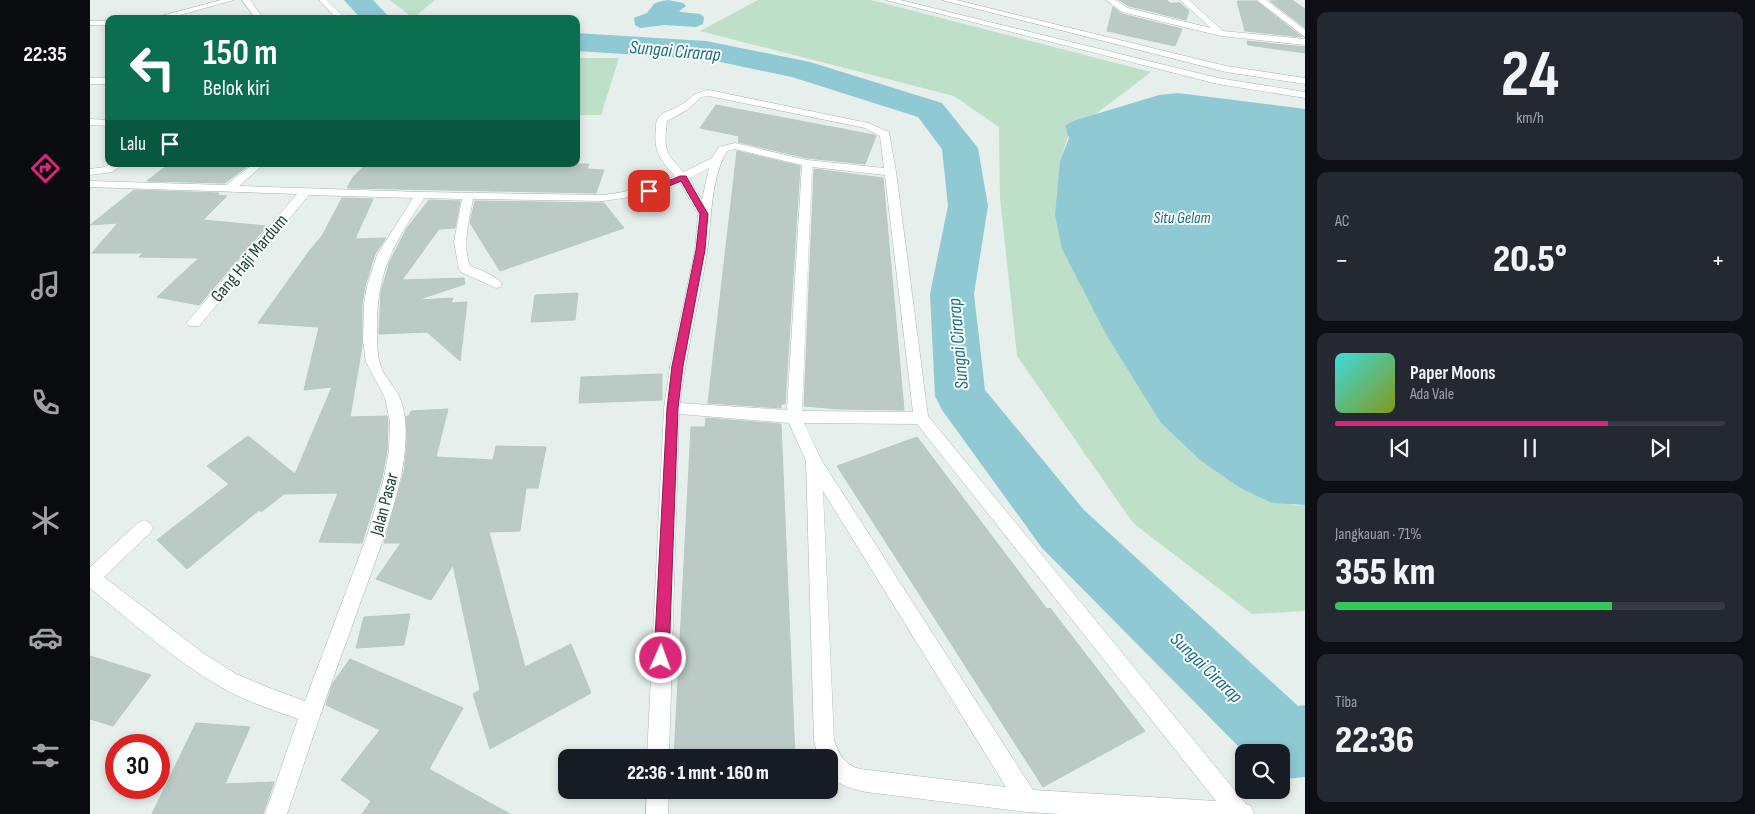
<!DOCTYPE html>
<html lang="id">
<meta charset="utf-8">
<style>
:root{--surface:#171b24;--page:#242831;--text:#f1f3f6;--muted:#9ea1a6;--line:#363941;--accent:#db2777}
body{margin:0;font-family:"Sofia Sans Condensed",sans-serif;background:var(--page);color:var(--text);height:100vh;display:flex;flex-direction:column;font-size:19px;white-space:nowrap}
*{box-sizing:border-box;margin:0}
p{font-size:16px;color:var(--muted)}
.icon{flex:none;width:28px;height:28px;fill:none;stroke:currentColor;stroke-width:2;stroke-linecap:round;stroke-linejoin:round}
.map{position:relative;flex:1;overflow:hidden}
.details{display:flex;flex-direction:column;gap:12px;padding:12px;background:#0d0f14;width:450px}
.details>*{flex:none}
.guide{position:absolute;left:15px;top:15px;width:475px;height:152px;border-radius:10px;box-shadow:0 2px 8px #0003;background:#0b6e4f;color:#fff;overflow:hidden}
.tools{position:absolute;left:1145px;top:744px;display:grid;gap:10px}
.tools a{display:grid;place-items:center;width:55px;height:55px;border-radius:10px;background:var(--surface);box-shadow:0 2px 8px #0003;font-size:25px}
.speed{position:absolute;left:15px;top:734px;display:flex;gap:10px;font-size:25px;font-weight:700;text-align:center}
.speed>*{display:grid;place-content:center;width:65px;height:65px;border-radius:50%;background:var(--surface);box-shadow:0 2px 8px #0003;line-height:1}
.speed .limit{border:8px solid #d22;background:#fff;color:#111}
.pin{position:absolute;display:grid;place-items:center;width:42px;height:42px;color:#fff;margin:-21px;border-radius:10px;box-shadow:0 2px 8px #0006}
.me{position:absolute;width:55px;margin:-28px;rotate:2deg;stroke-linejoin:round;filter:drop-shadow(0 0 4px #0008)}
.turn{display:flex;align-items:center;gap:18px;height:105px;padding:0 15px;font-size:22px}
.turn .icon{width:65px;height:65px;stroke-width:2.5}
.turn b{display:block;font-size:35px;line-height:42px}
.then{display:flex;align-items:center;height:48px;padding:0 15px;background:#0003;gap:10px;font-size:19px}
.big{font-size:38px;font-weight:800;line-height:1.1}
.details .widget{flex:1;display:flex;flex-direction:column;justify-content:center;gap:8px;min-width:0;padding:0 18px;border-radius:10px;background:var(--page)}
.details .dial{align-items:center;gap:0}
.dial b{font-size:65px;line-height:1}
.song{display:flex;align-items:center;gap:15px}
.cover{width:60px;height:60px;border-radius:8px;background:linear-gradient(135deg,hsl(180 70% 55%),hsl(70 70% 35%))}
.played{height:5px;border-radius:2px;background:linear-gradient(90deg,var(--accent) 70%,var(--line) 70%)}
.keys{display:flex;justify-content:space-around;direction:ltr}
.heat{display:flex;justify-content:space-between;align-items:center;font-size:28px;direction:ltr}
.charge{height:8px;border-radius:4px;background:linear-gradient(90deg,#34c759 71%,var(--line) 0)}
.trip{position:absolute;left:468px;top:749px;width:280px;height:50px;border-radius:10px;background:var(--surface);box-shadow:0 2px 8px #0003;font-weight:800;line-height:50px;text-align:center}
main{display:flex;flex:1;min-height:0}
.dock{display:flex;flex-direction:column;width:90px;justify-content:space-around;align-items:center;background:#090b0e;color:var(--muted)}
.dock .icon{width:35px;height:35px}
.dock .on{color:var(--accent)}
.dock b{font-size:22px;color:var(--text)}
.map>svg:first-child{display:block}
</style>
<main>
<nav class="dock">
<b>22:35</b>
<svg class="icon on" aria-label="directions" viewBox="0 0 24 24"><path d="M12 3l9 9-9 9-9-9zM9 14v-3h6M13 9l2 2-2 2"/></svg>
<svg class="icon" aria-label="music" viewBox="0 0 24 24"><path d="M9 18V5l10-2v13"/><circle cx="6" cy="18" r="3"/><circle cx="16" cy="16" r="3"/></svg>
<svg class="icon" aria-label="phone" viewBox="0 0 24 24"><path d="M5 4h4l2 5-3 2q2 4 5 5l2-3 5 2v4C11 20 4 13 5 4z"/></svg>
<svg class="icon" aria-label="climate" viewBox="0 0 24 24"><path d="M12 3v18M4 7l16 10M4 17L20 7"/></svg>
<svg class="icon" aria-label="car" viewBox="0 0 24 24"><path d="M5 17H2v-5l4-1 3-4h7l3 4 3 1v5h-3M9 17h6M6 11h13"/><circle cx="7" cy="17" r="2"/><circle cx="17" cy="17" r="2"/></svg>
<svg class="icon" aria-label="filters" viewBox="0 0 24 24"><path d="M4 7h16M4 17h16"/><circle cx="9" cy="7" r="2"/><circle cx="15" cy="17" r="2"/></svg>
</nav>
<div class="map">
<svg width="1215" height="814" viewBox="0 0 1215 814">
<rect width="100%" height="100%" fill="#e6efeb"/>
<g fill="#bfe0c8">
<path d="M300,0H345L323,18Z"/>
<path d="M668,0H781L1061,72L1003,116L983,121L970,161L1071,423L1111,461L1150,488L1206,506L1215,505V611L1162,614L1043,523L927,356L910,198L909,127L864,96L610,31Z"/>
<path d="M486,58H529L511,115H486Z"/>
</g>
<g fill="#8ec9d4">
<path d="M578,0L593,3L596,6L589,11L591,12L610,14L614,17L613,24L606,27L575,25L550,28L545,25L544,18L557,13L564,4L568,2Z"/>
<path d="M1088,93L1215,109V505L1182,503L1150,488L1111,461L1071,423L1017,336L972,249L965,215L970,161L979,138L975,126L983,121L1069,95Z"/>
</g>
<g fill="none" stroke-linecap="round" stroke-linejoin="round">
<g fill="#8ec9d4" fill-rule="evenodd">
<path d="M254,0H283L301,19H271Z"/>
<path d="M486,33L616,41L720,62L852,103L888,148L898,206L884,294L895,390L994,510L1208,706L1215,705V777L1195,779L1191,777V752H1154L952,548L852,410L845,396L840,294L858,206L852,149L828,117L702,77L616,59L486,51Z"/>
</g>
</g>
<g fill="#bbcac4" stroke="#b8c9c2">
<path d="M1029,0H1077L1080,3H1090L1099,11L1096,20L1039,6Z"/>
<path d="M1202,0L1215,9V28L1180,1Z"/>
<path d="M1147,1H1166L1212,37L1155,31Z"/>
<path d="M1023,7L1032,14L1092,29L1085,46L1017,31Z"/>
<path d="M1157,41L1215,47V53L1158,45Z"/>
<path d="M626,105L784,135L786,136L775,164L717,158L648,142L649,136L610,128Z"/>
<path d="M647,151L710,166L695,404H691V408L618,403Z"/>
<path d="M79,164H160L135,183L57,181Z"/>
<path d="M277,164H499L497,169L514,170L506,193L257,188L263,177Z"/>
<path d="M724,169L793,178L814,410L749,409L714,406Z"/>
<path d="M44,190L129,193L127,195L137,196L113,220L177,226L109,305L67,297L109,258L49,257L53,253H2L28,223L0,225Z"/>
<path d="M252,198L283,199L265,239L296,238L285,254L275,286L272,304V346L260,417L297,416L298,422L297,450L292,478L272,543L229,542L248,493L194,494L171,512L169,510L97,569L67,540L139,484L117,466L158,436L205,474L242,387L214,390L229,327L168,323L220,250L232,236Z"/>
<path d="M339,200L370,201L365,228L349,229L312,280L374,278L375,284L327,300L363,298L361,303L377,302L370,361L337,332L289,334L291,292L300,261L317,228Z"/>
<path d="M385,201L514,203L534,228L410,271L380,223Z"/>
<path d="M488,293L485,320L441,322L445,295Z"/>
<path d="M572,374V400L489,403L491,377Z"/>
<path d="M358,409L346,457L403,460L406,446L456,447L448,488H436L430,531L399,532L435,667L481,644L501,693L400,749L383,694L390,690L363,565L341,600L286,579L311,543H294L314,471L317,443L316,416H319L321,411Z"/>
<path d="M616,418L691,424L705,758H584L601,427H615Z"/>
<path d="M827,437L957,609L960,608L1055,731L953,787L747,466Z"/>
<path d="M320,614L314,645L266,648L274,617Z"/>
<path d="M0,656L61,675L23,726L0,719Z"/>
<path d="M260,659L373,708L339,769L420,814H272L281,801L251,780L290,730L236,705L243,683Z"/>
<path d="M106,723L160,727L135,784L184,782L173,814H62Z"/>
</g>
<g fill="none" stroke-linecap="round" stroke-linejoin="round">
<defs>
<g id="minor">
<path d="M131,0H144L75,19H60Z"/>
<path d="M152,0H160L174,19H166Z"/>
<path d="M229,0H237L256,19H247Z"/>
<path d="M796,0H810L1128,78L1215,92V98L1128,84Z"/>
<path d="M852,0H866L1136,66L1215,78V84L1136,72Z"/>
<path d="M1016,0H1025L1038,8L1121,28L1090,0H1099L1133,31L1215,39V45L1131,36L1032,12Z"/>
<path d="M1167,0H1176L1215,30V37Z"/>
<rect x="0" y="21" width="19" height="4"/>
<rect x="0" y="78" width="19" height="6"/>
<path d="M619,90L778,123L799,132L806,172L838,416L1156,804L1161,806L1164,814H970L937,812L776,792C762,789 749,785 739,775V758H728L724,740L716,461L699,423L589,414L579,758H557L574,408L580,367L605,250L608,214L590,182L547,196L513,201L383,199C379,221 372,245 380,266C391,270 405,275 412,284L411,287L406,288L371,272L369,269L364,242L372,199L334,198C303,245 286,273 287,330C287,342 287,356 291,367C295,378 304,386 309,396C319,419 316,447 312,471C301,525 279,577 261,629C238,690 218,752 197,814H175L208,719C183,710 155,701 131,687C84,660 42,622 0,588V567L48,523L54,520L60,523L63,528L60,533L14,577L113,653L146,674L182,689L215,701L278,533L294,478L299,450L300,422L295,398L276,362L273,341L274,304L277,286L287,255L323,198L219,195L109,326H99L97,323L99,320L207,194L0,187V181L136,185L163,164H174L149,186L331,192L513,195C538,192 562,186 585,176C570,161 563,150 566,128C566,124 566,121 569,117C574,111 583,110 589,106C604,98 599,94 619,90ZM619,96L775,128L790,136L794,168L717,160L645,143L629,147L622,158L594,172C574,153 574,147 577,121L597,110L611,97ZM645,149L712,165L697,410L590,403C596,352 609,302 617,252C622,220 620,179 637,151ZM722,167L795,175L823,412L712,411ZM619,168L612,200L599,178ZM714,423L827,424L1126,801L943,790L732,461ZM733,491L916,787L770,769C754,765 749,754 744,740Z"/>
<path d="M0,119L19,120V126L0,125Z"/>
<path d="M21,164H33L22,172L0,175V169L15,167Z"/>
<path d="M557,790H579L578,814H556Z"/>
</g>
</defs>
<use href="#minor" stroke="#a8b8b2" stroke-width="1"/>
<use href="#minor" fill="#fff" fill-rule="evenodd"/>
</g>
<path fill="#db2777" stroke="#8e194d" d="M590,176H596L618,214L615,250L593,366L588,408L579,658L577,663L571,665L566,663L564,658L577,408L582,366L606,250L610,214L591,181L562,193L554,191Z"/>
<g text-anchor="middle" stroke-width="4" stroke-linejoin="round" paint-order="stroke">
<g font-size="16" font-style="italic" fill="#1c6f80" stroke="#f7fbf9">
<text x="1092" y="223">Situ Gelam</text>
</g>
<g font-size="18" fill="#24423a" stroke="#f7fbf9">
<text transform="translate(159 258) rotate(-50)" y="6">Gang Haji Mardum</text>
<text transform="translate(294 504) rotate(-75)" y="6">Jalan Pasar</text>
</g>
<g font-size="19" font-style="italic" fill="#1c6f80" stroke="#f7fbf9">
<text transform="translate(585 50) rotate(5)" y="7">Sungai Cirarap</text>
<text transform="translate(867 344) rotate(-95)" y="7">Sungai Cirarap</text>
<text transform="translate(1117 667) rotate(44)" y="7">Sungai Cirarap</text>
</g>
</g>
</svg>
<div class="tools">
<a><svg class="icon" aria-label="search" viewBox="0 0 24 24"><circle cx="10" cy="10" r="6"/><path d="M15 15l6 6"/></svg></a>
</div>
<div class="speed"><div class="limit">30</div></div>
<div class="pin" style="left:559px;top:191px;background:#d93025"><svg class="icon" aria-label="arrive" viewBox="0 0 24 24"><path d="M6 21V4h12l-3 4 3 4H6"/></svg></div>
<svg class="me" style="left:571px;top:658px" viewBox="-20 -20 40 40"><circle r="17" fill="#db2777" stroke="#fff" stroke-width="3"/><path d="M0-11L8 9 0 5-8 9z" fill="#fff"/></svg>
<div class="trip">22:36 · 1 mnt · 160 m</div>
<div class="guide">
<div class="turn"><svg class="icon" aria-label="left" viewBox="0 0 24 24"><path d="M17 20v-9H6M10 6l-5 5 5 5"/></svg><div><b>150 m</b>Belok kiri</div></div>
<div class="then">Lalu<svg class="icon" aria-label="arrive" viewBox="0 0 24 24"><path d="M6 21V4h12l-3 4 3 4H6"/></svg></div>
</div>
</div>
<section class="details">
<div class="widget dial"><b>24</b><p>km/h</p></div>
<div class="widget"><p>AC</p>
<div class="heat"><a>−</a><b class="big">20.5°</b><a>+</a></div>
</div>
<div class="widget">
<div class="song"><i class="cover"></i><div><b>Paper Moons</b><p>Ada Vale</p></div></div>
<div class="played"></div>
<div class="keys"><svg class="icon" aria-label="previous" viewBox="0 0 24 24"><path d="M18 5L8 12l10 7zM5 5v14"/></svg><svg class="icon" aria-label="pause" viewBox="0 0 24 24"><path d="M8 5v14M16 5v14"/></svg><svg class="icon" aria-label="next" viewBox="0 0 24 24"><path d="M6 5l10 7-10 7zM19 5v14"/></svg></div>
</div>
<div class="widget"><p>Jangkauan · 71%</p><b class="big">355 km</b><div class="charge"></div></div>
<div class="widget"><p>Tiba</p><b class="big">22:36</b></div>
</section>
</main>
